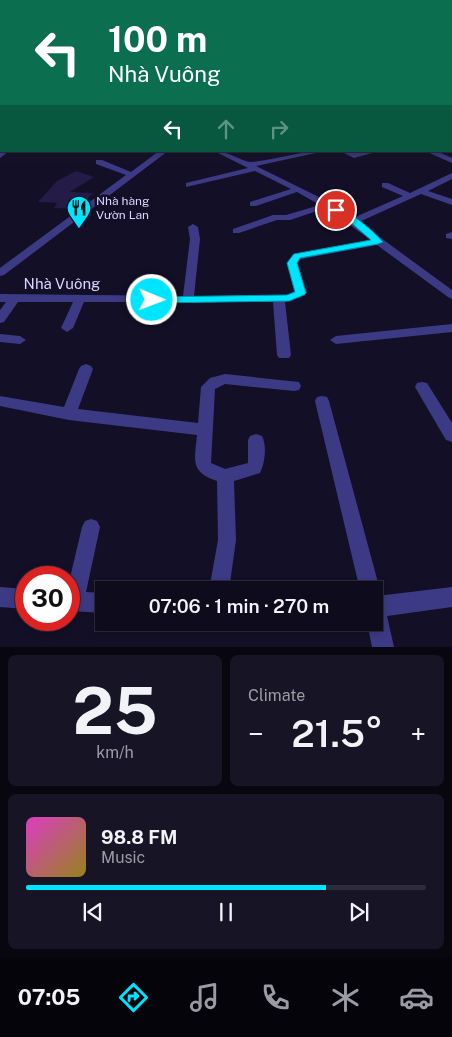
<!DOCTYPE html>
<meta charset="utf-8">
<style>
:root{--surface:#0e0b1c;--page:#171425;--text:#f1f3f6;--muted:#9b9ba3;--line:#2e2b3b;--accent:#00e5ff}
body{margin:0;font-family:"Public Sans",sans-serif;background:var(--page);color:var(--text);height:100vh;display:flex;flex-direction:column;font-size:19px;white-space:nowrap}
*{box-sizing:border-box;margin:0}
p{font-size:16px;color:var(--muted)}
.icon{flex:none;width:28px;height:28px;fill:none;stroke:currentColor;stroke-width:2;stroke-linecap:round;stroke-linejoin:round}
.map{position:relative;height:647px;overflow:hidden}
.details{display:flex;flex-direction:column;gap:8px;padding:8px;background:#08060f;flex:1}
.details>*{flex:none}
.top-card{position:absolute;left:0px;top:0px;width:452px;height:152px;box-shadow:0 2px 8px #0003,0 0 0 1px var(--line);background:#0b6e4f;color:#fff;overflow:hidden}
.speed{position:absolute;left:15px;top:566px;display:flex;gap:10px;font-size:25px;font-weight:700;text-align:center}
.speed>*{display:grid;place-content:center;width:65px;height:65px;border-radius:50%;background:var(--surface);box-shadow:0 2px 8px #0003,0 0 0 1px var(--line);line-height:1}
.speed .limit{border:8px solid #d22;background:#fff;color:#111}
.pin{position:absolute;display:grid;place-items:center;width:42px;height:42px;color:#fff;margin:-21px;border:2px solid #fff;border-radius:50%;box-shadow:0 1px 5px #0007}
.me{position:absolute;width:55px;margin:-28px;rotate:91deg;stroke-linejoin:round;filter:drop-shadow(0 0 4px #0008)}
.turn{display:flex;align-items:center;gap:18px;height:105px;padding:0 25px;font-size:22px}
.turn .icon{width:65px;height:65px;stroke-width:2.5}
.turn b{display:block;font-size:35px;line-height:42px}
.lanes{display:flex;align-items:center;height:48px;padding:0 25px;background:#0003;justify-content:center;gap:25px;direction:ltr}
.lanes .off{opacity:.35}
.big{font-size:38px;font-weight:600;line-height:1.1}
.details .widget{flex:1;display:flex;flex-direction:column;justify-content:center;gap:8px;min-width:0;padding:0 18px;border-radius:8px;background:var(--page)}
.details .dial{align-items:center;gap:0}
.dial b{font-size:65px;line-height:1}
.song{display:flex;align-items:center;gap:15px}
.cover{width:60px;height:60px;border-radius:8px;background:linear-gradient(135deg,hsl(310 70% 55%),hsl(50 70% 35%))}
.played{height:5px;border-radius:2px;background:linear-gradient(90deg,var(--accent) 75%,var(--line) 75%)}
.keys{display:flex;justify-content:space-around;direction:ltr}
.heat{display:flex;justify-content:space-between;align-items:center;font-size:28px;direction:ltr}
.details .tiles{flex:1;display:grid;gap:8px;grid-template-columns:1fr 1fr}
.widget:last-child{grid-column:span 2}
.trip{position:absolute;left:95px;top:581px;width:288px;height:50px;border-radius:0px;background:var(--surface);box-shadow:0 2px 8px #0003,0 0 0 1px var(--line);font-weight:600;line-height:50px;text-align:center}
.tabs{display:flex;height:80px;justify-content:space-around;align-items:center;background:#06040b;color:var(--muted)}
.tabs .icon{width:35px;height:35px}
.tabs .selected{color:var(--accent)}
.tabs b{font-size:22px;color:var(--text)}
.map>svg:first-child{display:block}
</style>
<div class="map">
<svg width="452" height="647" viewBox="0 0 452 647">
<rect width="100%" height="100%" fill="#130f26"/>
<path fill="#241b47" d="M76,171L94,177L70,192L94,193L73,209L54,208L57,203L38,202L57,181Z"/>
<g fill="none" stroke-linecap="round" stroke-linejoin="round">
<g fill="#3d3a85" fill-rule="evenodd">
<path d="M1,80V84L0,85V81Z"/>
<rect x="451" y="91" width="1" height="4"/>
<rect x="0" y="92" width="1" height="4"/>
<rect x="451" y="102" width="1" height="4"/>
<rect x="451" y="111" width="1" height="4"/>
<rect x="0" y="118" width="1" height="4"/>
<path d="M1,150L9,151L0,158V152Z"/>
<path d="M159,151H168L4,275L0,276V268L126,175L96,164V160H102L131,172Z"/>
<path d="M214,151C229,151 242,162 251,162C276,160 299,151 325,151L256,166L331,203L353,218L403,196L382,187V183H388L410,193L452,173V179L428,191L452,199V205L421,194L359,222L452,290V299L448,297L377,245L301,259L297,263L307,293L293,300L285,302L291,355L289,358H279L277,355L273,302H84L73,328L67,332L61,328L73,302H18L4,322L0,323V310L6,302H0V294L183,296L190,239L188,227L193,224L198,227L200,239L194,296L287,295L295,291L287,263L293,254L371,240L326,208L290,220H277L239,233H233V229L273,215H286L320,205L297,192L256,206H250V202L291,189L255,171L186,187V183L248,168Z"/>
<path d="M340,151H350L355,153L370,151L372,153L354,158Z"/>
<path d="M425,151H436L452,158V163Z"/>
<path d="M452,232V239L446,238V234Z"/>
<path d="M452,324V332L336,344L330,340L336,336Z"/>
<path d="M0,334L20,336L26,340L20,344L0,342Z"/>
<path d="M86,364L91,366L93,369L78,409L198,423L201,387L210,378L225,374L299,382L301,386L299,390L294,391L225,384L215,389L211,463L225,469L248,463V440L250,436L256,434L262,436C267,446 265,463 260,473L234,481L236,540L229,590H209L218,540L217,481C189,472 195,459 197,435L69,420L0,406V396L64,407L79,369L81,366Z"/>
<path d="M422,382L427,383L452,423V442L446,440L415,387L417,383Z"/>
<path d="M322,396L327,397L329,401L380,590L377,596L452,587V607L387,616L394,647H372L367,622H374V590H360L315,401L317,397Z"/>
<path d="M91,519L97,521L100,527L86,592L104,593V613L69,611V582L82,527L85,521Z"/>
<path d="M0,587L26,589V609L0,607Z"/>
</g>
<rect fill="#ff4fa3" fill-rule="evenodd" x="0" y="107" width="1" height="4"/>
</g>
<linearGradient id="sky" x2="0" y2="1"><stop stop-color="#0a0815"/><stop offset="0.45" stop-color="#333752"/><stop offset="1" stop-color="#333752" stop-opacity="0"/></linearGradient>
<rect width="452" height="165" fill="url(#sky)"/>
<path fill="#00e5ff" stroke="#0095a6" d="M333,208C345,206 375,232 383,242L378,244L300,258L297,263L306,293L304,295L289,301L152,303L147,300L152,297L287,295L295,292L287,263L294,254L371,240L350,222L333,212Z"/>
<defs>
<symbol id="restaurant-pin" viewBox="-11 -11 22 30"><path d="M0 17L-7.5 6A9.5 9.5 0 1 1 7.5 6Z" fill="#00e5ff" stroke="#130f26"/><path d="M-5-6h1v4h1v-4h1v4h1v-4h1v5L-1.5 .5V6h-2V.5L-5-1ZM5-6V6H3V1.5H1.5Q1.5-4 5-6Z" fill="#111"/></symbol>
</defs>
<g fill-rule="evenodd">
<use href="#restaurant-pin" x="65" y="194" width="28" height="38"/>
</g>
<g text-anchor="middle" stroke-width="5" stroke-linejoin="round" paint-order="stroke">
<g font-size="12" fill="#d9d4ff" stroke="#130f26" text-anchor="start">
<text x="96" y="205">Nhà hàng<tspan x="96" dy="14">Vườn Lan</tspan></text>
</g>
<g font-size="15" fill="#d9d4ff" stroke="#130f26">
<text x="62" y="289">Nhà Vuông</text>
</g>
</g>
</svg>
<div class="speed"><div class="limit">30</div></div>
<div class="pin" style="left:336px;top:210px;background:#d93025"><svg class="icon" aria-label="arrive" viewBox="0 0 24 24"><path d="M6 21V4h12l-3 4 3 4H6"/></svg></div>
<svg class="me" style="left:152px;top:300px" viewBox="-20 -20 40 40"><circle r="17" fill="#00e5ff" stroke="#fff" stroke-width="3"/><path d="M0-11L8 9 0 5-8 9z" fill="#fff"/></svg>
<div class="trip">07:06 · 1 min · 270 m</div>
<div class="top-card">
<div class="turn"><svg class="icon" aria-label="left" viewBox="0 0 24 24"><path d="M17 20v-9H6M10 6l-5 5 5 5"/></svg><div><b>100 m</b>Nhà Vuông</div></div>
<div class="lanes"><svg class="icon" aria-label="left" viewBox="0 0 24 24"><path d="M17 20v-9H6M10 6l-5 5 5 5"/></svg><svg class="icon off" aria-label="ahead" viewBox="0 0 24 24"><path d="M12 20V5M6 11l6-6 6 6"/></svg><svg class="icon off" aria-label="right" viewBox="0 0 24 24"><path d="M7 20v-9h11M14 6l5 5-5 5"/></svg></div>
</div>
</div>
<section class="details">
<div class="tiles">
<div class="widget dial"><b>25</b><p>km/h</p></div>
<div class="widget"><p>Climate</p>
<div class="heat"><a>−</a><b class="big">21.5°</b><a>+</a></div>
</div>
<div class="widget">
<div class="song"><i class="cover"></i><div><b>98.8 FM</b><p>Music</p></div></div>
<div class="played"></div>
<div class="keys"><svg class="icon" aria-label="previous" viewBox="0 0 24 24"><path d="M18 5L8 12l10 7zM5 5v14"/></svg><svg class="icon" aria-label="pause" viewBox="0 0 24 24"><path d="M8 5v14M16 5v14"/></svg><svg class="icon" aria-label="next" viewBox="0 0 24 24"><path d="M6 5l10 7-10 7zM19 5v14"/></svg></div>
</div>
</div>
</section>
<nav class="tabs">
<b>07:05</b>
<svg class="icon selected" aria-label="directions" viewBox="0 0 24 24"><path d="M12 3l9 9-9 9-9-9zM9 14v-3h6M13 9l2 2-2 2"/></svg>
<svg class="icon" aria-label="music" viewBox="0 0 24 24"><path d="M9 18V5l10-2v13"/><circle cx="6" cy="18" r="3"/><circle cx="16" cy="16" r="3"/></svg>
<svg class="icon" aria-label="phone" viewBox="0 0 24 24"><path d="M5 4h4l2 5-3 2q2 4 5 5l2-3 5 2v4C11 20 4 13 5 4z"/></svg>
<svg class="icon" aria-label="climate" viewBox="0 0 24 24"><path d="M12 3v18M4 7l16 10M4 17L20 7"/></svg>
<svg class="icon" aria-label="car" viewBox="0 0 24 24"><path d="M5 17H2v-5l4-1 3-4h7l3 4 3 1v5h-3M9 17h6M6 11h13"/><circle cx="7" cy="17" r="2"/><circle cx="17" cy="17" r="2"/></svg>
</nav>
